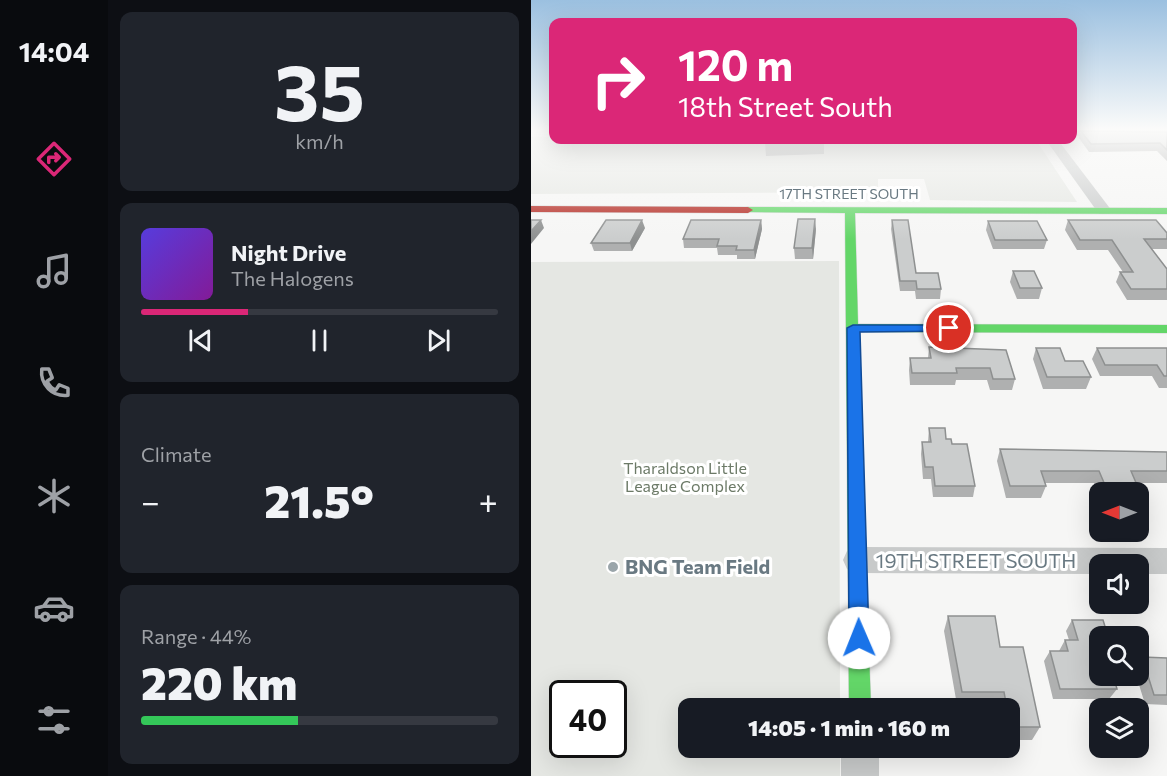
<!DOCTYPE html>
<meta charset="utf-8">
<style>
:root{--surface:#171b24;--page:#20242c;--text:#f1f3f6;--muted:#9ea1a6;--line:#363941;--accent:#db2777}
body{margin:0;font-family:Commissioner,sans-serif;background:var(--page);color:var(--text);height:100vh;display:flex;flex-direction:column;font-size:22px;white-space:nowrap}
*{box-sizing:border-box;margin:0}
p{font-size:20px;color:var(--muted)}
.icon{flex:none;width:33px;height:33px;fill:none;stroke:currentColor;stroke-width:2;stroke-linecap:round;stroke-linejoin:round}
.map{position:relative;flex:1;overflow:hidden}
.side{display:flex;flex-direction:column;gap:12px;padding:12px;background:#0d0f14;width:423px}
.side>*{flex:none}
.guide{position:absolute;left:18px;top:18px;width:528px;height:126px;border-radius:12px;box-shadow:0 6px 24px #0002;background:#db2777;color:#fff;overflow:hidden}
.needle{width:39px;rotate:270deg}
.buttons{position:absolute;left:558px;top:482px;display:grid;gap:12px}
.buttons a{display:grid;place-items:center;width:60px;height:60px;border-radius:12px;background:var(--surface);box-shadow:0 6px 24px #0002;font-size:30px}
.speed{position:absolute;left:18px;top:680px;display:flex;gap:12px;font-size:30px;font-weight:700;text-align:center}
.speed>*{display:grid;place-content:center;width:78px;height:78px;border-radius:50%;background:var(--surface);box-shadow:0 6px 24px #0002;line-height:1}
.speed .limit{border:3px solid #111;border-radius:9px;background:#fff;color:#111}
.pin{position:absolute;display:grid;place-items:center;width:51px;height:51px;color:#fff;margin:-26px;border:3px solid #fff;border-radius:50%;box-shadow:0 2px 6px #0007}
.me{position:absolute;width:66px;margin:-33px;rotate:359deg;stroke-linejoin:round;filter:drop-shadow(0 0 4px #0008)}
.turn{display:flex;align-items:center;gap:21px;height:126px;padding:0 30px;font-size:27px}
.turn .icon{width:78px;height:78px;stroke-width:2.5}
.turn b{display:block;font-size:42px;line-height:51px}
.big{font-size:45px;font-weight:800;line-height:1.1}
.side .card{flex:1;display:flex;flex-direction:column;justify-content:center;gap:9px;min-width:0;padding:0 21px;border-radius:12px;background:var(--page)}
.side .dial{align-items:center;gap:0}
.dial b{font-size:78px;line-height:1}
.song{display:flex;align-items:center;gap:18px}
.cover{width:72px;height:72px;border-radius:9px;background:linear-gradient(135deg,hsl(250 70% 55%),hsl(290 70% 35%))}
.played{height:6px;border-radius:3px;background:linear-gradient(90deg,var(--accent) 30%,var(--line) 30%)}
.keys{display:flex;justify-content:space-around;direction:ltr}
.heat{display:flex;justify-content:space-between;align-items:center;font-size:33px;direction:ltr}
.charge{height:9px;border-radius:4px;background:linear-gradient(90deg,#34c759 44%,var(--line) 0)}
.trip{position:absolute;left:147px;top:698px;width:342px;height:60px;border-radius:12px;background:var(--surface);box-shadow:0 6px 24px #0002;font-weight:800;line-height:60px;text-align:center}
main{display:flex;flex:1;min-height:0}
.tabs{display:flex;flex-direction:column;width:108px;justify-content:space-around;align-items:center;background:#090b0e;color:var(--muted)}
.tabs .icon{width:42px;height:42px}
.tabs .on{color:var(--accent)}
.tabs b{font-size:27px;color:var(--text)}
.map>svg:first-child{display:block}
</style>
<main>
<nav class="tabs">
<b>14:04</b>
<svg class="icon on" aria-label="directions" viewBox="0 0 24 24"><path d="M12 3l9 9-9 9-9-9zM9 14v-3h6M13 9l2 2-2 2"/></svg>
<svg class="icon" aria-label="music" viewBox="0 0 24 24"><path d="M9 18V5l10-2v13"/><circle cx="6" cy="18" r="3"/><circle cx="16" cy="16" r="3"/></svg>
<svg class="icon" aria-label="phone" viewBox="0 0 24 24"><path d="M5 4h4l2 5-3 2q2 4 5 5l2-3 5 2v4C11 20 4 13 5 4z"/></svg>
<svg class="icon" aria-label="climate" viewBox="0 0 24 24"><path d="M12 3v18M4 7l16 10M4 17L20 7"/></svg>
<svg class="icon" aria-label="car" viewBox="0 0 24 24"><path d="M5 17H2v-5l4-1 3-4h7l3 4 3 1v5h-3M9 17h6M6 11h13"/><circle cx="7" cy="17" r="2"/><circle cx="17" cy="17" r="2"/></svg>
<svg class="icon" aria-label="filters" viewBox="0 0 24 24"><path d="M4 7h16M4 17h16"/><circle cx="9" cy="7" r="2"/><circle cx="15" cy="17" r="2"/></svg>
</nav>
<section class="side">
<div class="card dial"><b>35</b><p>km/h</p></div>
<div class="card">
<div class="song"><i class="cover"></i><div><b>Night Drive</b><p>The Halogens</p></div></div>
<div class="played"></div>
<div class="keys"><svg class="icon" aria-label="previous" viewBox="0 0 24 24"><path d="M18 5L8 12l10 7zM5 5v14"/></svg><svg class="icon" aria-label="pause" viewBox="0 0 24 24"><path d="M8 5v14M16 5v14"/></svg><svg class="icon" aria-label="next" viewBox="0 0 24 24"><path d="M6 5l10 7-10 7zM19 5v14"/></svg></div>
</div>
<div class="card"><p>Climate</p>
<div class="heat"><a>−</a><b class="big">21.5°</b><a>+</a></div>
</div>
<div class="card"><p>Range · 44%</p><b class="big">220 km</b><div class="charge"></div></div>
</section>
<div class="map">
<svg width="636" height="776" viewBox="0 0 636 776">
<rect width="100%" height="100%" fill="#f6f6f5"/>
<g fill="#e5e7e3" fill-rule="evenodd">
<path d="M0,137H22V140L175,141L214,144L216,140L238,141L236,156L292,154L293,143L297,142L298,140H505L546,202L399,200L393,179H347V192L0,194Z"/>
<path d="M308,261L309,708H158V747H309V776H0V262ZM32,693H82V744H32Z"/>
</g>
<g fill="none" stroke-linecap="round" stroke-linejoin="round">
<defs>
<path id="fast" d="M217,207L636,208V214L324,213L327,324L636,325V333L327,332L340,708H318L314,213L214,212V208Z"/>
<path id="jam" d="M0,206L217,207L222,210L217,213L0,212Z"/>
</defs>
<use href="#fast" stroke="#d2d3d3" stroke-width="1"/>
<use href="#jam" stroke="#d2d3d3" stroke-width="1"/>
<g fill="#c8caca" fill-rule="evenodd">
<path d="M542,130H636V137L542,136Z"/>
<path d="M515,140H527L581,211L578,214H568Z"/>
<path d="M327,547L636,548V574H608V564H568V574L327,573L316,569L312,560L316,551Z"/>
<rect x="310" y="747" width="38" height="29"/>
</g>
<use href="#fast" fill="#63d668" fill-rule="evenodd"/>
<use href="#jam" fill="#b3261e" fill-rule="evenodd"/>
</g>
<g fill="#afb0b0">
<path d="M550,131L636,132V161L626,151L558,152L548,138Z"/>
<path d="M214,140H293V154L235,156L234,142H220Z"/>
<path d="M230,220L231,229L224,259H206V255H187L186,248H153L152,239Z"/>
<path d="M361,220L385,273L410,289L409,299H385L384,291H369L360,229Z"/>
<path d="M537,220L636,233V249H620L636,269V300H596L585,282L589,272H592L577,250H546L534,230Z"/>
<path d="M457,221L516,240L513,249H462L455,230Z"/>
<path d="M114,228L101,251H63L60,243Z"/>
<path d="M285,229L282,259H264L263,248Z"/>
<path d="M482,271L511,288L508,299H486L479,282Z"/>
<path d="M398,347L475,350L484,379L481,390H459L456,380H425L424,385H379L378,370L379,358H397Z"/>
<path d="M505,348L534,361L560,377L555,389H512L502,359Z"/>
<path d="M566,348H636V388H628L621,376H569L561,359Z"/>
<path d="M398,428L421,444L444,486L442,497H402L400,479H392L390,454L391,442H397Z"/>
<path d="M469,449L636,452V483H605L606,485L602,492H568V497L563,483H513L515,486L510,498H475L466,461Z"/>
<path d="M417,616L469,647L509,727L501,740H478V708H467L466,705H426L413,631Z"/>
<path d="M541,620L568,636L586,689L578,699H522L513,661L519,651H528L534,640H538L535,631Z"/>
<path d="M611,657L636,658V705L614,704L605,675H608V661Z"/>
</g>
<g fill="#8e9090">
<path d="M284,219L285,229L282,259L281,248Z"/>
<path d="M10,220L13,228L0,244V231Z"/>
<path d="M111,220L114,228L101,251L99,243Z"/>
<path d="M230,220L231,229L224,259L223,250Z"/>
</g>
<g fill="#cbcdcd" stroke="#8e9090" stroke-width="1.5">
<path d="M550,131L636,132V150L629,143L560,144Z"/>
<path d="M234,140H292V141L234,142Z"/>
<path d="M267,219H284L281,248H263Z"/>
<path d="M0,220H10L0,231Z"/>
<path d="M75,220H111L99,243H60Z"/>
<path d="M160,220H230L223,250H205L206,246H186L188,239H152Z"/>
<path d="M361,220H377L385,273H407L410,289H386L385,281H369Z"/>
<path d="M537,220H625L636,233V239H613L636,269V289H600L589,272H602L581,240H549Z"/>
<path d="M457,221H506L516,240H464Z"/>
<path d="M482,271H503L511,288H489Z"/>
<path d="M398,347L475,350L484,379H462L459,368H425L426,373H381L379,358H400Z"/>
<path d="M505,348H529L534,361H552L560,377H516Z"/>
<path d="M566,348H636V376H633L626,365H574Z"/>
<path d="M398,428H414L415,439H420L421,444H436L444,486H404L402,467H394L391,442H400Z"/>
<path d="M469,449L636,452V471H600L606,485H574L568,471H510L515,486H479Z"/>
<path d="M417,616H464L469,647H492L509,727H479L478,708H476L473,692H431Z"/>
<path d="M541,620H572L577,636H568V675H582L586,689H529L519,651H537L534,640H547Z"/>
<path d="M611,657L636,658V695H623Z"/>
</g>
<linearGradient id="sky" x2="0" y2="1"><stop stop-color="#9bc0e0"/><stop offset="0.54" stop-color="#fbfbfa"/><stop offset="1" stop-color="#fbfbfa" stop-opacity="0"/></linearGradient>
<rect width="636" height="239" fill="url(#sky)"/>
<path fill="#1a73e8" stroke="#114b97" stroke-width="1.5" d="M418,325L422,326V331L329,332L338,638L335,645L328,648L321,645L318,638L316,328L322,325Z"/>
<circle fill="#9aa5aa" stroke="#fff" stroke-width="2" cx="82" cy="567" r="6"/>
<g text-anchor="middle" stroke-width="6" stroke-linejoin="round" paint-order="stroke">
<g font-size="14" fill="#697982" stroke="#fff">
<text x="318" y="199">17TH STREET SOUTH</text>
</g>
<g font-size="16" fill="#6c7a67" stroke="#fff">
<text x="154" y="474">Tharaldson Little<tspan x="154" dy="18">League Complex</tspan></text>
</g>
<g font-size="20" fill="#697982" stroke="#fff">
<text x="445" y="568">19TH STREET SOUTH</text>
</g>
<g font-size="20" font-weight="bold" fill="#697982" stroke="#fff" text-anchor="start">
<text x="94" y="574">BNG Team Field</text>
</g>
</g>
</svg>
<div class="buttons">
<a><svg class="needle" viewBox="-14 -14 28 28"><path d="M0-13l5 13h-10z" fill="#e53935"/><path d="M0 13l5-13h-10z" fill="#9ea1a6"/></svg></a>
<a><svg class="icon" aria-label="sound" viewBox="0 0 24 24"><path d="M4 9h4l5-4v14l-5-4H4zM17 9q2 3 0 6"/></svg></a>
<a><svg class="icon" aria-label="search" viewBox="0 0 24 24"><circle cx="10" cy="10" r="6"/><path d="M15 15l6 6"/></svg></a>
<a><svg class="icon" aria-label="layers" viewBox="0 0 24 24"><path d="M12 4l9 5-9 5-9-5zM3 14l9 5 9-5"/></svg></a>
</div>
<div class="speed"><div class="limit">40</div></div>
<div class="pin" style="left:418px;top:328px;background:#d93025"><svg class="icon" aria-label="arrive" viewBox="0 0 24 24"><path d="M6 21V4h12l-3 4 3 4H6"/></svg></div>
<svg class="me" style="left:328px;top:638px" viewBox="-20 -20 40 40"><circle r="19" fill="#fff"/><path d="M0-13L10 11 0 6-10 11z" fill="#1a73e8"/></svg>
<div class="trip">14:05 · 1 min · 160 m</div>
<div class="guide">
<div class="turn"><svg class="icon" aria-label="right" viewBox="0 0 24 24"><path d="M7 20v-9h11M14 6l5 5-5 5"/></svg><div><b>120 m</b>18th Street South</div></div>
</div>
</div>
</main>
